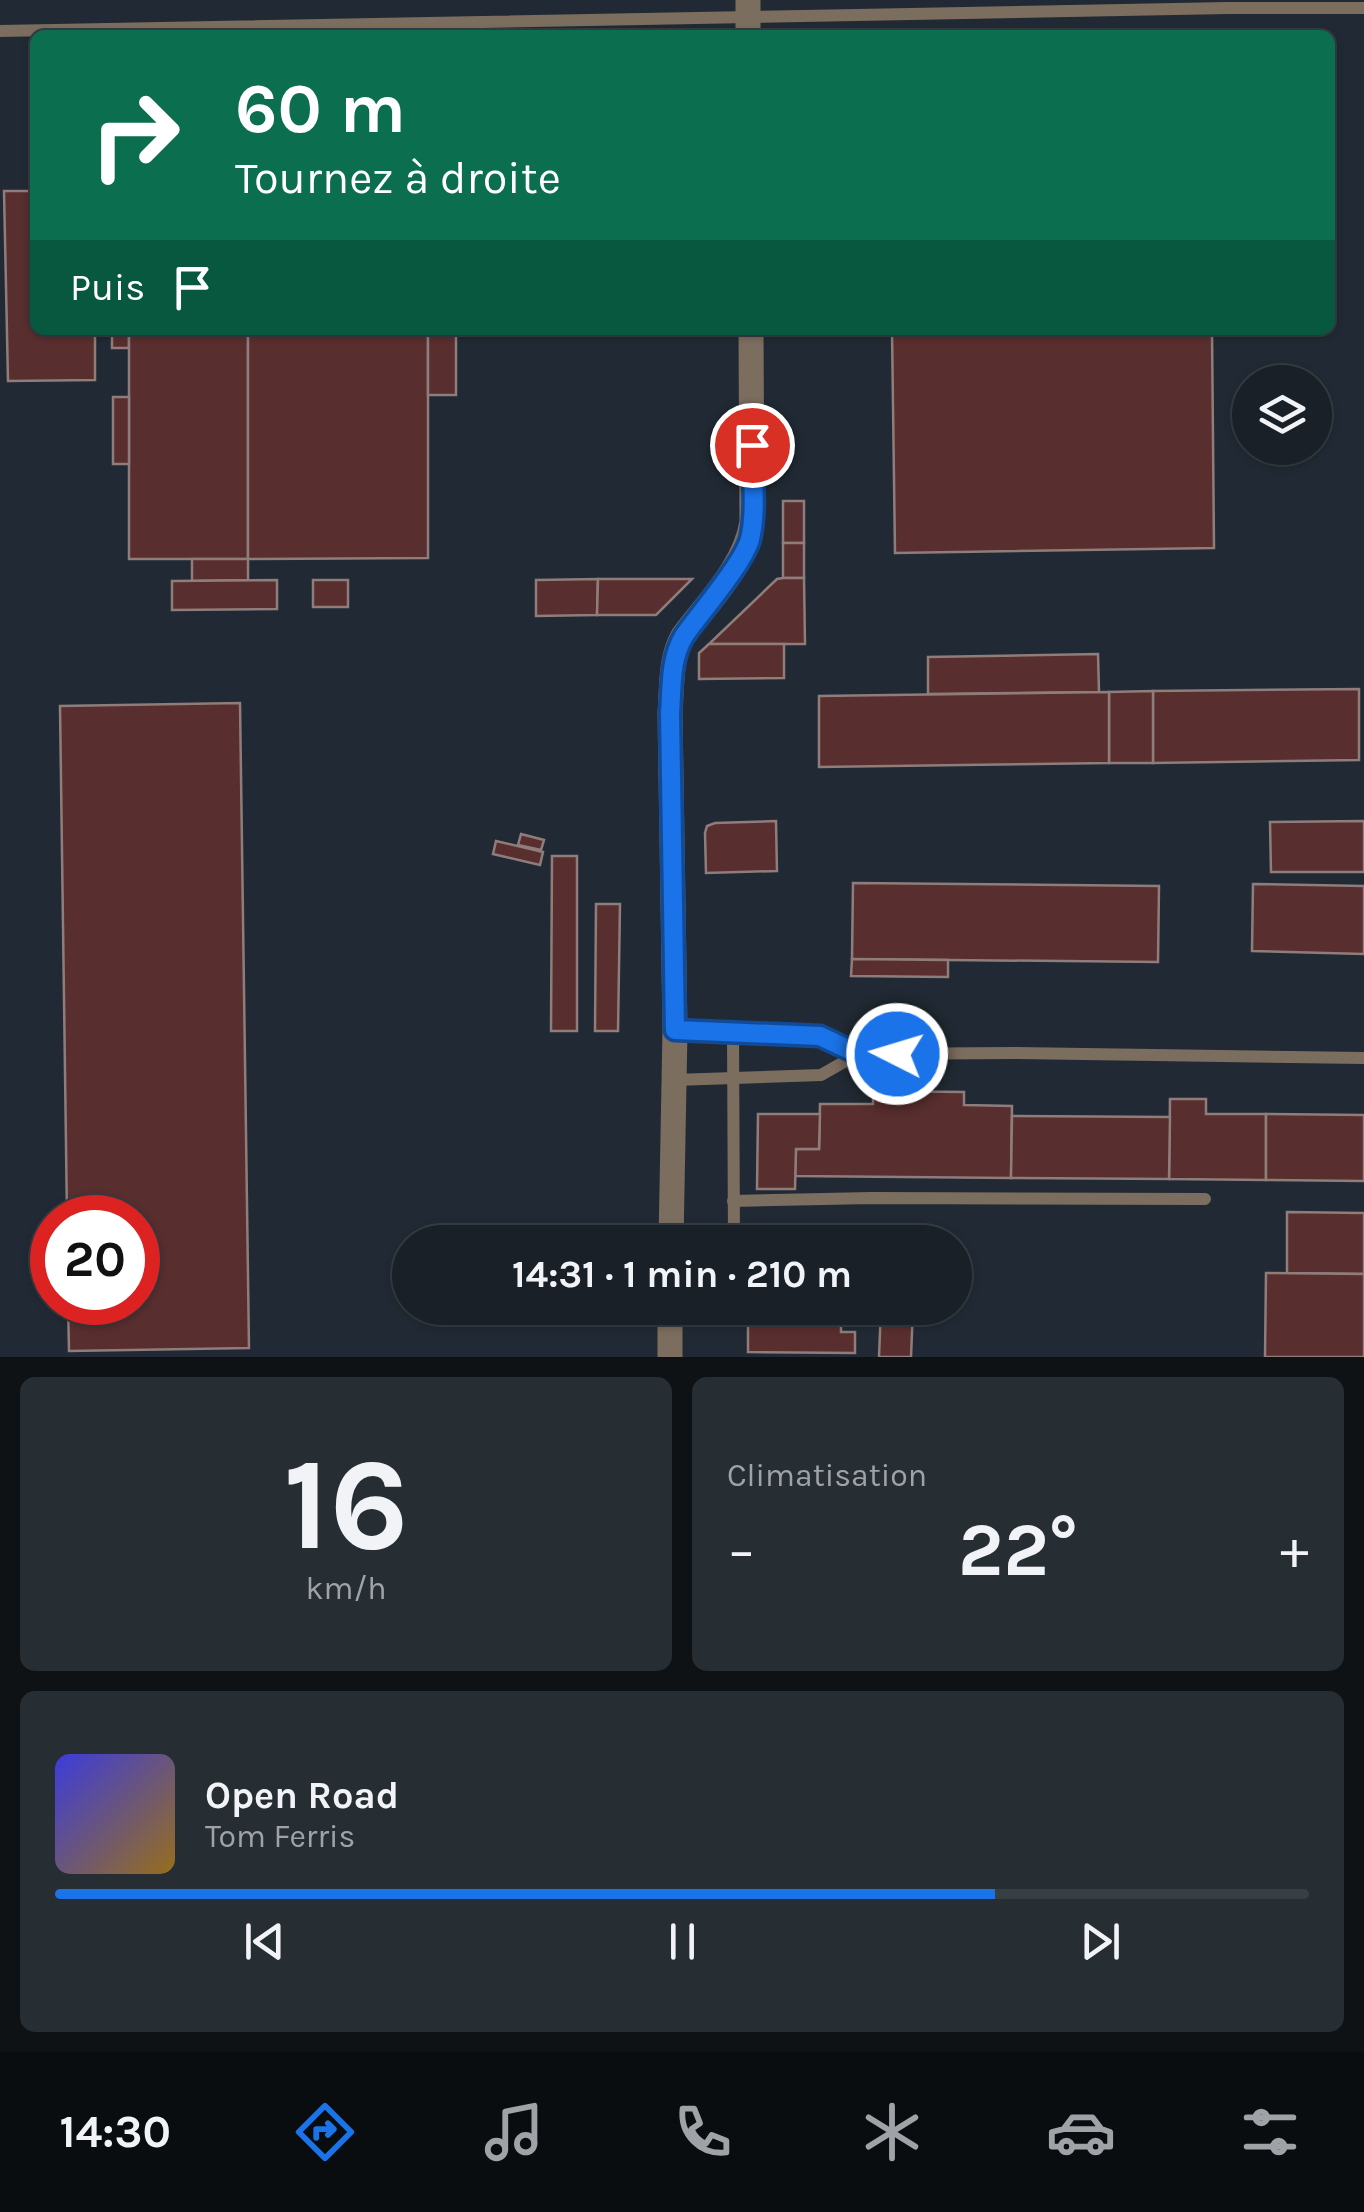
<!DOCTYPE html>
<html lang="fr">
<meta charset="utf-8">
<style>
:root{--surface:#192027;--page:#262d33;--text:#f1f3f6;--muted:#9fa3a7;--line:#373e44;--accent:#1a73e8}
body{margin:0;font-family:Karla,sans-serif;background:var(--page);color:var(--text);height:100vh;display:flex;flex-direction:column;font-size:38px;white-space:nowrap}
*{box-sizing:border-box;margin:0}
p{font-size:32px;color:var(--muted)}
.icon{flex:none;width:55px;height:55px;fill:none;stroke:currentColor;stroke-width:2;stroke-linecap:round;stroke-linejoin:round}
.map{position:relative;height:1357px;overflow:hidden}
.drawer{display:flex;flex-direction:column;gap:20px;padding:20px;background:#0e1215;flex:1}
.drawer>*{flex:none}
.banner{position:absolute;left:30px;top:30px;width:1305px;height:305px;border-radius:15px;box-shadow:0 2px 8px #0004,0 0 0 2px var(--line);background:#0b6e4f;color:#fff;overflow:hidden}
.tools{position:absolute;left:1232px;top:365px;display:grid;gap:20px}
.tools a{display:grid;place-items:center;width:100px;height:100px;border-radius:50%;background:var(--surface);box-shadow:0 2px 8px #0004,0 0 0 2px var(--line);font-size:50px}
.speed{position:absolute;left:30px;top:1195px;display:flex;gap:20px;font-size:50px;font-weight:700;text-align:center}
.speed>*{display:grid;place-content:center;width:130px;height:130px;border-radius:50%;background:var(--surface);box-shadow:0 2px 8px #0004,0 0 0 2px var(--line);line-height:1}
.speed .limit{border:15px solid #d22;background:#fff;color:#111}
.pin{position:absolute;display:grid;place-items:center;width:85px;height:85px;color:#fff;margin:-42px;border:5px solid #fff;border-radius:50%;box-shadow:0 2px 10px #0007}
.me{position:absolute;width:110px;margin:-55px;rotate:275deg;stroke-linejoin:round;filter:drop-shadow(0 0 8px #0008)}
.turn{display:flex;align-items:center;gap:35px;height:210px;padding:0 40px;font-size:45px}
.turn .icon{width:130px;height:130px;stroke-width:2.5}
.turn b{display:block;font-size:70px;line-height:85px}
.then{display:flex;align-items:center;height:95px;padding:0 40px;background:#0003;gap:20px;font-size:38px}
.big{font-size:75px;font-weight:700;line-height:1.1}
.drawer .card{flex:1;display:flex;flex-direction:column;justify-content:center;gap:15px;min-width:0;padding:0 35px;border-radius:15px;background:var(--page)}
.drawer .dial{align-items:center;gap:0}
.dial b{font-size:130px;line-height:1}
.song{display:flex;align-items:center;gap:30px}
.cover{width:120px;height:120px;border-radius:15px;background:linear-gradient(135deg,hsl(240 70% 55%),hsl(40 70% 35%))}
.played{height:10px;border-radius:5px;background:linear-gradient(90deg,var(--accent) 75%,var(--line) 75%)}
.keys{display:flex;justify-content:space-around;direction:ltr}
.heat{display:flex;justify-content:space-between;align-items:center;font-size:55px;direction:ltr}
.drawer .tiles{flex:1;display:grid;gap:20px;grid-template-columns:1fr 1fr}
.card:last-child{grid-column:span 2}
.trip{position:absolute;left:392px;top:1225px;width:580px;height:100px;border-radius:50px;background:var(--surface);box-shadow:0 2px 8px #0004,0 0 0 2px var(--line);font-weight:700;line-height:100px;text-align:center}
.dock{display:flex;height:160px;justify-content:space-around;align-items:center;background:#0a0d10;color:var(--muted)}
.dock .icon{width:70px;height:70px}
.dock .on{color:var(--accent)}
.dock b{font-size:45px;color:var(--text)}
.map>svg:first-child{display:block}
</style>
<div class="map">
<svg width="1364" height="1357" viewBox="0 0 1364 1357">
<rect width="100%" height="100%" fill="#212a34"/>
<g fill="#592e2e" stroke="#8f7d7c" stroke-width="2.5">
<path d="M4,191H35V330H95V380L8,381Z"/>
<rect x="112" y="330" width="17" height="18"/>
<rect x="129" y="330" width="119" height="229"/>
<path d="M248,330H428V558L248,559Z"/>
<rect x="428" y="330" width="28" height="65"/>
<path d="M892,330H1212L1214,548L895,553Z"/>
<rect x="113" y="397" width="16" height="67"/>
<rect x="783" y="501" width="21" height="42"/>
<rect x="783" y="543" width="21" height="35"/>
<path d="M192,559H248V580L192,581Z"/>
<path d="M783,578H804L805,644H709L777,579Z"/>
<path d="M598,579L597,615L536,616V580Z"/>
<path d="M598,579H692L656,615H597Z"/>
<path d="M277,580V609L172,610V581Z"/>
<rect x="313" y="580" width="35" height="27"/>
<path d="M709,644H784V678L699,679V653Z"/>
<path d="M1098,654L1099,692L928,694V657Z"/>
<path d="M1359,689V760L1153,763V691Z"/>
<path d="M1153,691V763H1109V692Z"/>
<path d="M1109,692V763L819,767V696Z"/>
<path d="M240,703L249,1348L69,1351L68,1302H138V1218H67L60,706Z"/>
<path d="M776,821L777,871L706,873L705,833L707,826L715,823Z"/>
<path d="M1364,821V872H1271L1270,822Z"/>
<path d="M521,834L544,840L541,850L518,845Z"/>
<path d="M496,841L543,852L540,865L493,854Z"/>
<path d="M552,856H577V1031H551Z"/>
<path d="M853,883L1159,886L1158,962L852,959Z"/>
<path d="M1253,884L1364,886V954L1252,951Z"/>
<path d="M596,904H620L618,1031H595Z"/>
<path d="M852,959L948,960V977L851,976Z"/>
<path d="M873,1091L964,1092V1105L1012,1106L1011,1178L795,1176L796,1149H819L820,1104H873Z"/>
<path d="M1170,1099H1206V1114H1266V1180L1169,1179Z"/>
<path d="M758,1114H820L819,1149H796L795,1189H757Z"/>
<path d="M1266,1114L1364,1115V1181L1266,1180Z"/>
<path d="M1012,1116L1170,1117L1169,1179L1011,1178Z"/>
<path d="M1287,1212L1364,1213V1274L1287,1273Z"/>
<path d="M749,1237L842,1238V1242H749Z"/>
<path d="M1266,1273L1364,1274V1357H1265Z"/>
<path d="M748,1308H841V1332H855V1353L748,1352Z"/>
<path d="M881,1308H913L911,1357H879Z"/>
</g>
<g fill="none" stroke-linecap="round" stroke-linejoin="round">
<g stroke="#7c6e5f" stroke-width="12">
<path d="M0,31L1228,8H1364"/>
<path d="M675,1030L819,1036L858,1054L1014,1053L1364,1058"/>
<path d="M733,1033L734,1242"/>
<path d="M674,1080L821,1075L858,1054"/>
<path d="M733,1201L871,1198L1205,1199"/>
</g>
<g stroke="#7c6e5f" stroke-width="25">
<path d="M748,0V35"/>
<path d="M671,1242L675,1030L670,713C672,687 670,659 683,636C709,601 745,566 752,522L751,330"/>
<path d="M670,1308V1357"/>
</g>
</g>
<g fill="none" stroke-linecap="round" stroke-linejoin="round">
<defs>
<path id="route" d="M752,445C752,475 757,510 750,539C743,564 700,613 684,636C670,659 672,687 670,713L675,1030L820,1036L858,1054H897"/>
</defs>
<use href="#route" stroke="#114b97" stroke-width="25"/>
<use href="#route" stroke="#1a73e8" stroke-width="18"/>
</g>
</svg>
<div class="tools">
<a><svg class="icon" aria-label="layers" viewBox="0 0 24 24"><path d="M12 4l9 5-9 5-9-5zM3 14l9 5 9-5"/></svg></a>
</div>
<div class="speed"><div class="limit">20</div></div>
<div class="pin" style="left:752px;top:445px;background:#d93025"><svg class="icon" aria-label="arrive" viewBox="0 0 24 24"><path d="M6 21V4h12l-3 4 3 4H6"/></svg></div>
<svg class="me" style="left:897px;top:1054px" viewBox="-20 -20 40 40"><circle r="17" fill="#1a73e8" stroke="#fff" stroke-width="3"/><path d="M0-11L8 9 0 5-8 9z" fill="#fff"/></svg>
<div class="trip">14:31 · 1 min · 210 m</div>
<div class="banner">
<div class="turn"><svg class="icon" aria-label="right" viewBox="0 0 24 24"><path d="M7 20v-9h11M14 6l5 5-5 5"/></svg><div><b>60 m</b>Tournez à droite</div></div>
<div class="then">Puis<svg class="icon" aria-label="arrive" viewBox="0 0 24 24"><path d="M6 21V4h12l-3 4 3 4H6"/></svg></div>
</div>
</div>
<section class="drawer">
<div class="tiles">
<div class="card dial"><b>16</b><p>km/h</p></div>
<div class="card"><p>Climatisation</p>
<div class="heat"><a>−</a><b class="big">22°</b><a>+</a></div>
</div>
<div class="card">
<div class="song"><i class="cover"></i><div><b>Open Road</b><p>Tom Ferris</p></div></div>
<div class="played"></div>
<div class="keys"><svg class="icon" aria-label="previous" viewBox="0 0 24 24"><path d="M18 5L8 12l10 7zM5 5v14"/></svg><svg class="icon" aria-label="pause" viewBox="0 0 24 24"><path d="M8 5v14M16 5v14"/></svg><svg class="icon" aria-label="next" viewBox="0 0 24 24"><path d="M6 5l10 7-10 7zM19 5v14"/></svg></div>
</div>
</div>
</section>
<nav class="dock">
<b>14:30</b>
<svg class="icon on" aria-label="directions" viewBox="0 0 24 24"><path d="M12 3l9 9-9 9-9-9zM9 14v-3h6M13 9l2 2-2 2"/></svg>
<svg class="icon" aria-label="music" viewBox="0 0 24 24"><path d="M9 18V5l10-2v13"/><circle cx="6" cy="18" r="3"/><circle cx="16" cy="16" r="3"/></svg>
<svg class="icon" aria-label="phone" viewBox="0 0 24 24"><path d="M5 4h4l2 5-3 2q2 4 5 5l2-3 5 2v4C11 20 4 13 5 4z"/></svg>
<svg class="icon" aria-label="climate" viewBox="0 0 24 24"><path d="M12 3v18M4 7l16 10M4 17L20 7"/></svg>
<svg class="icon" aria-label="car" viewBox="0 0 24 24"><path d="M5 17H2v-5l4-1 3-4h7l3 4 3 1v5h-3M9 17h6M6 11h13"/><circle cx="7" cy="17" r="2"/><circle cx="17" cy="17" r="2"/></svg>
<svg class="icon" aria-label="filters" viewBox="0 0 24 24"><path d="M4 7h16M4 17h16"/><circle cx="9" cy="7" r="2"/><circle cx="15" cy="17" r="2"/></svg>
</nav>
